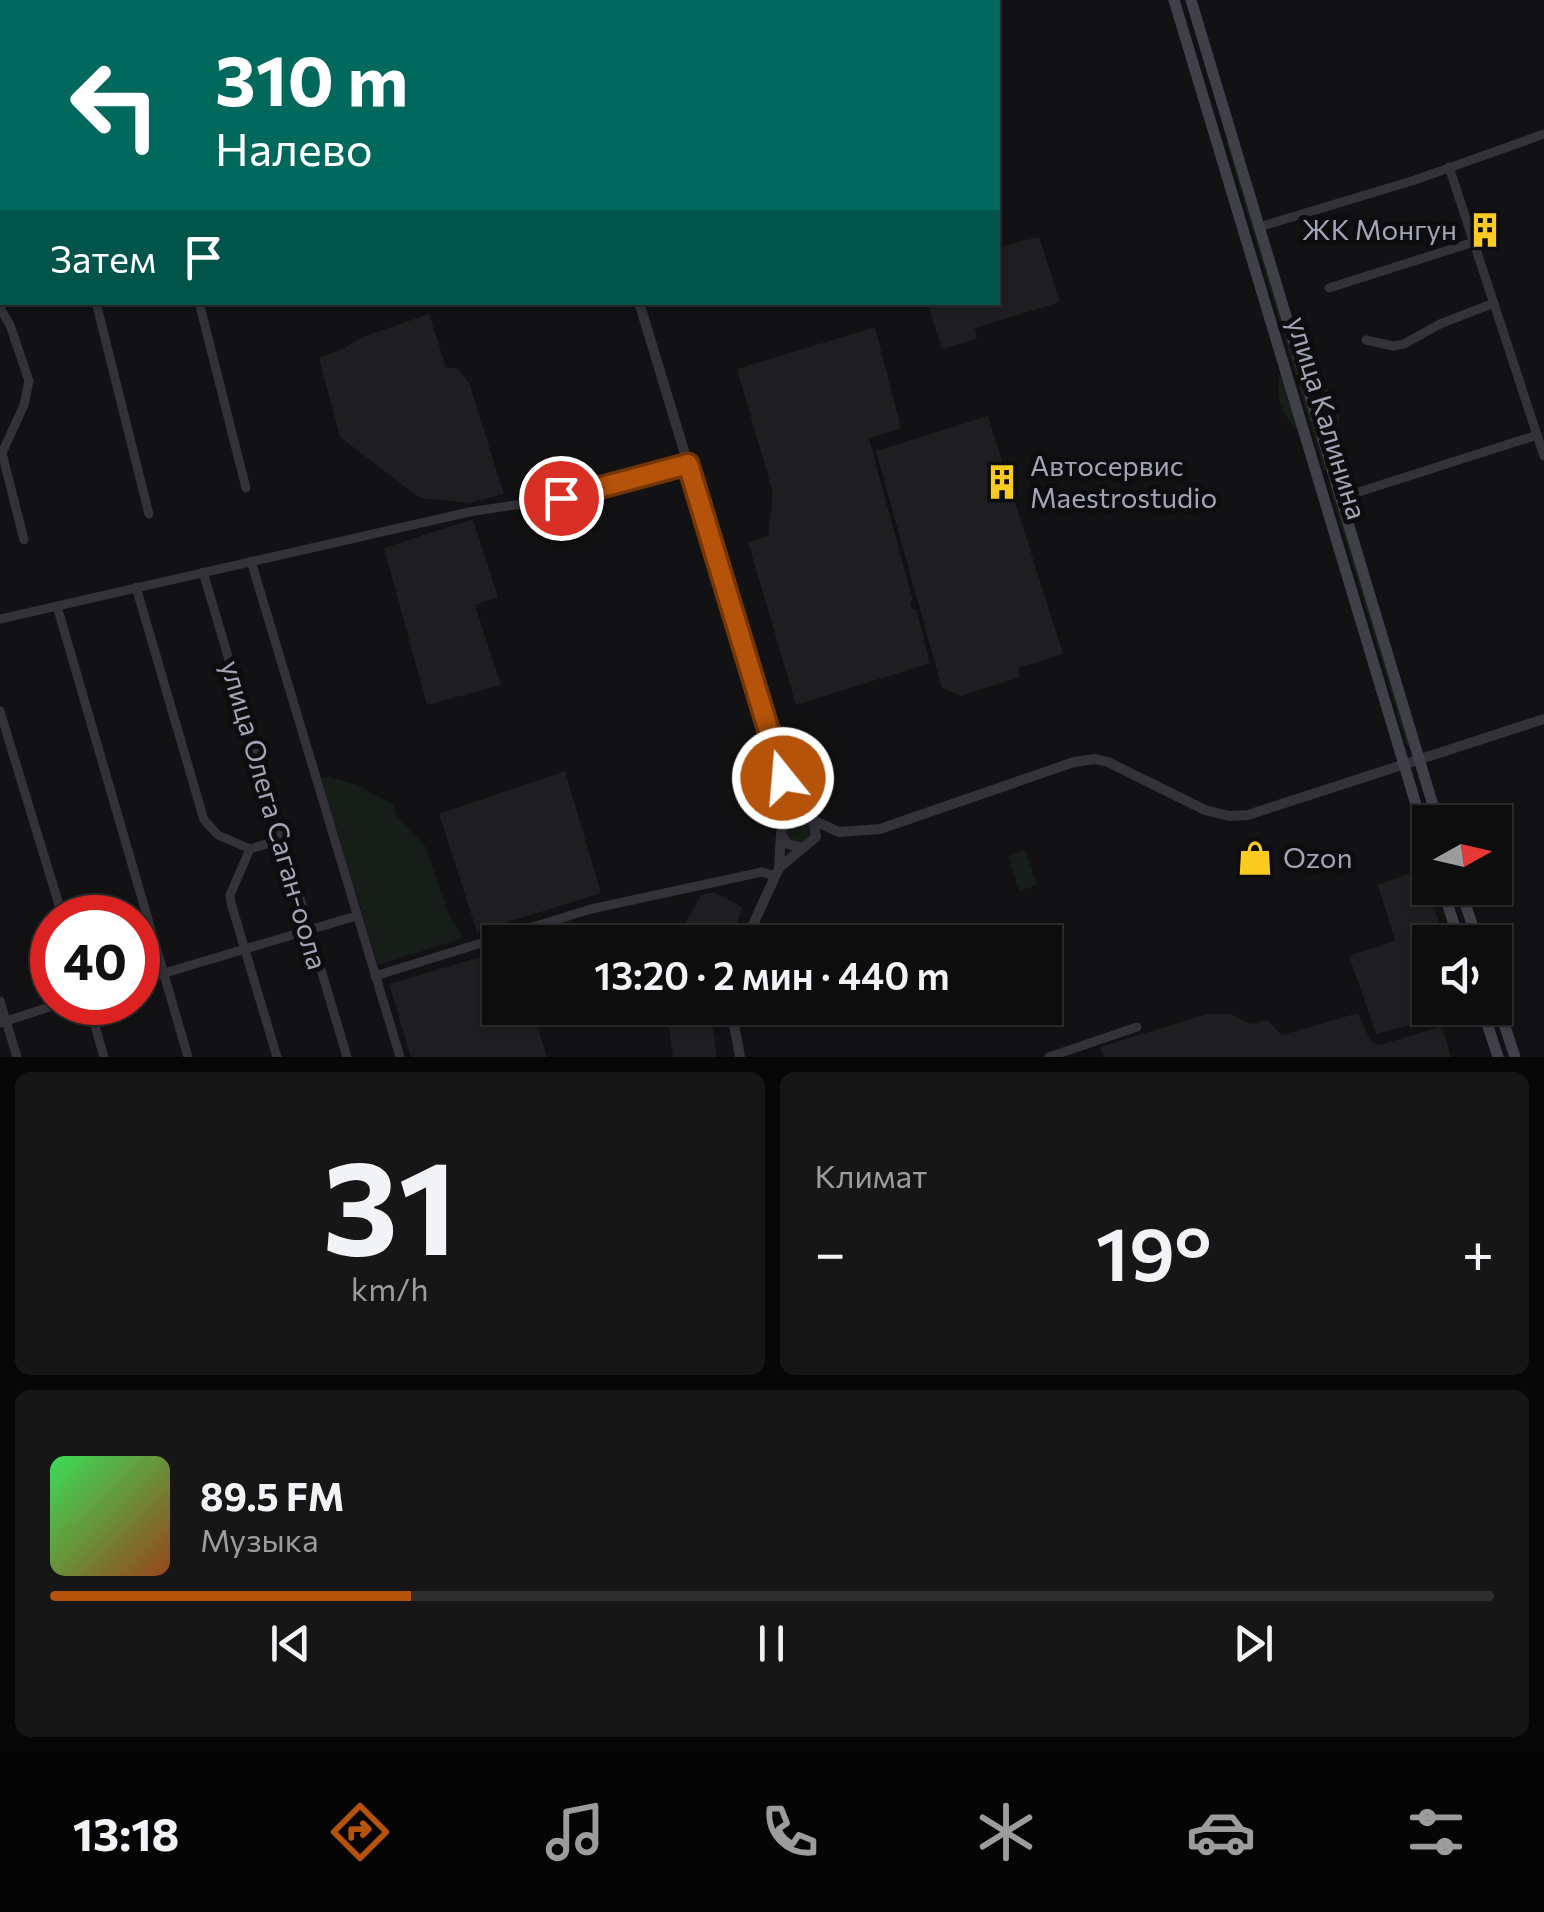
<!DOCTYPE html>
<html lang="ru">
<meta charset="utf-8">
<style>
:root{--surface:#0e0d0e;--page:#171617;--text:#f1f3f6;--muted:#9b9c9e;--line:#2e2d2e;--accent:#b45309}
body{margin:0;font-family:Commissioner,sans-serif;background:var(--page);color:var(--text);height:100vh;display:flex;flex-direction:column;font-size:38px;white-space:nowrap}
*{box-sizing:border-box;margin:0}
p{font-size:32px;color:var(--muted)}
.icon{flex:none;width:55px;height:55px;fill:none;stroke:currentColor;stroke-width:2;stroke-linecap:round;stroke-linejoin:round}
.map{position:relative;height:1057px;overflow:hidden}
.panel{display:flex;flex-direction:column;gap:15px;padding:15px;background:#080708;flex:1}
.panel>*{flex:none}
.banner{position:absolute;left:0px;top:0px;width:1000px;height:305px;box-shadow:0 2px 8px #0004,0 0 0 2px var(--line);background:#00695c;color:#fff;overflow:hidden}
.needle{width:65px;rotate:82deg}
.buttons{position:absolute;left:1412px;top:805px;display:grid;gap:20px}
.buttons a{display:grid;place-items:center;width:100px;height:100px;border-radius:0px;background:var(--surface);box-shadow:0 2px 8px #0004,0 0 0 2px var(--line);font-size:50px}
.speed{position:absolute;left:30px;top:895px;display:flex;gap:20px;font-size:50px;font-weight:700;text-align:center}
.speed>*{display:grid;place-content:center;width:130px;height:130px;border-radius:50%;background:var(--surface);box-shadow:0 2px 8px #0004,0 0 0 2px var(--line);line-height:1}
.speed .limit{border:15px solid #d22;background:#fff;color:#111}
.pin{position:absolute;display:grid;place-items:center;width:85px;height:85px;color:#fff;margin:-42px;border:5px solid #fff;border-radius:50%;box-shadow:0 2px 10px #0007}
.me{position:absolute;width:110px;margin:-55px;rotate:343deg;stroke-linejoin:round;filter:drop-shadow(0 0 8px #0008)}
.turn{display:flex;align-items:center;gap:35px;height:210px;padding:0 50px;font-size:45px}
.turn .icon{width:130px;height:130px;stroke-width:2.5}
.turn b{display:block;font-size:70px;line-height:85px}
.then{display:flex;align-items:center;height:95px;padding:0 50px;background:#0003;gap:20px;font-size:38px}
.big{font-size:75px;font-weight:600;line-height:1.1}
.panel .card{flex:1;display:flex;flex-direction:column;justify-content:center;gap:15px;min-width:0;padding:0 35px;border-radius:15px;background:var(--page)}
.panel .dial{align-items:center;gap:0}
.dial b{font-size:130px;line-height:1}
.song{display:flex;align-items:center;gap:30px}
.cover{width:120px;height:120px;border-radius:15px;background:linear-gradient(135deg,hsl(130 70% 55%),hsl(20 70% 35%))}
.played{height:10px;border-radius:5px;background:linear-gradient(90deg,var(--accent) 25%,var(--line) 25%)}
.keys{display:flex;justify-content:space-around;direction:ltr}
.heat{display:flex;justify-content:space-between;align-items:center;font-size:55px;direction:ltr}
.panel .tiles{flex:1;display:grid;gap:15px;grid-template-columns:1fr 1fr}
.card:last-child{grid-column:span 2}
.trip{position:absolute;left:482px;top:925px;width:580px;height:100px;border-radius:0px;background:var(--surface);box-shadow:0 2px 8px #0004,0 0 0 2px var(--line);font-weight:600;line-height:100px;text-align:center}
.tab-bar{display:flex;height:160px;justify-content:space-around;align-items:center;background:#060506;color:var(--muted)}
.tab-bar .icon{width:70px;height:70px}
.tab-bar .on{color:var(--accent)}
.tab-bar b{font-size:45px;color:var(--text)}
.map>svg:first-child{display:block}
</style>
<div class="map">
<svg width="1544" height="1057" viewBox="0 0 1544 1057">
<rect width="100%" height="100%" fill="#121113"/>
<g fill="#1e1d20">
<path d="M1039,237L1060,302L975,328L977,339L942,349L927,303L998,302V247Z"/>
<path d="M429,314L446,367L459,369L469,383L504,494L469,503L420,498L340,437L319,358L345,348L362,337Z"/>
<path d="M875,327L901,428L869,439L913,601L910,602L912,609H916L930,663L796,705L748,542L768,536L773,493L737,369Z"/>
<path d="M988,416L1063,654L1019,668L1020,677L961,696L942,688L876,451Z"/>
<path d="M473,519L498,597L475,605L501,685L427,705L384,548Z"/>
<path d="M565,771L601,893L477,932L439,814Z"/>
<path d="M1421,869L1446,942H1430V1008L1469,1010L1376,1034L1349,956L1395,941L1378,885Z"/>
<path d="M713,892L743,907L729,942H675L701,895Z"/>
<path d="M500,951V1008H532L547,1057H411L389,984Z"/>
<path d="M666,1008H710L717,1057H673Z"/>
<path d="M1358,1013L1371,1042L1380,1045L1442,1026L1451,1057H1103L1100,1047L1207,1014H1231L1250,1024L1267,1020L1282,1035Z"/>
</g>
<g fill="#171e19">
<path d="M302,0H519V2H296Z"/>
<path d="M1231,141L1329,468L1324,470L1226,142Z"/>
<path d="M1281,370L1302,434C1281,416 1274,397 1281,370Z"/>
<path d="M1312,373C1339,398 1344,411 1334,447Z"/>
<path d="M1328,482H1333L1412,745L1407,746Z"/>
<path d="M329,777L357,785L393,804L396,815L425,846L448,912L463,938L378,965L321,778Z"/>
<path d="M795,816L809,820L813,833L805,844L787,840L785,826Z"/>
<path d="M1025,850L1037,885L1019,891L1008,856Z"/>
</g>
<g fill="none" stroke-linecap="round" stroke-linejoin="round">
<g stroke="#323238" stroke-width="9">
<path d="M1449,167L1544,456"/>
<path d="M1259,227L1415,180L1544,134"/>
<path d="M1329,288L1474,242"/>
<path d="M96,302L149,514"/>
<path d="M199,302L246,488"/>
<path d="M0,308L10,325L29,381L24,405L2,453L24,540"/>
<path d="M1366,340L1393,346L1404,344L1440,324L1494,303"/>
<path d="M1340,498L1537,435"/>
<path d="M251,561L400,1057"/>
<path d="M203,572L347,1057"/>
<path d="M136,587L204,820L218,835L250,849L230,895L231,903L277,1057"/>
<path d="M57,606L188,1057"/>
<path d="M0,619L469,512L561,498L688,464"/>
<path d="M0,711L63,918"/>
<path d="M250,849L282,839"/>
<path d="M375,976L591,909L762,872L775,876"/>
<path d="M138,981L356,916"/>
<path d="M0,1001L17,1057"/>
<path d="M88,1002L104,1057"/>
<path d="M0,1023L65,1002"/>
<path d="M1049,1057L1137,1027"/>
</g>
<g stroke="#323238" stroke-width="10">
<path d="M639,302L787,791L809,816"/>
<path d="M813,820L839,832L880,829L1074,762L1095,759L1108,762L1205,810L1229,816L1248,815L1544,719"/>
<path d="M779,868L816,837L813,820L797,813L787,817L781,833L787,844L803,848"/>
<path d="M745,942L779,868L781,834"/>
<path d="M731,1008L740,1057"/>
</g>
<g stroke="#404148" stroke-width="11">
<path d="M1174,0L1430,851"/>
<path d="M1191,0L1438,822"/>
<path d="M654,2L673,0"/>
<path d="M0,90H2"/>
<path d="M1442,888L1460,942"/>
<path d="M1460,888L1478,942"/>
<path d="M1495,996L1515,1057"/>
<path d="M1482,1008L1498,1057"/>
</g>
</g>
<g fill="none" stroke-linecap="round" stroke-linejoin="round">
<defs>
<path id="route" d="M561,498L688,464L783,778"/>
</defs>
<use href="#route" stroke="#753606" stroke-width="25"/>
<use href="#route" stroke="#b45309" stroke-width="18"/>
</g>
<defs>
<symbol id="building-bare" viewBox="-9 -9 18 18"><path d="M-4-6H4V6H1V3H-1V6H-4ZM-2.5-4.3h1.7v1.8h-1.7ZM.8-4.3h1.7v1.8H.8ZM-2.5-1h1.7V.8h-1.7ZM.8-1h1.7V.8H.8Z" fill="#fbcb22" stroke="#0d0c0e" stroke-width="2.5" paint-order="stroke"/></symbol>
<symbol id="shop-bare" viewBox="-9 -9 18 18"><path d="M-5-2.5h2.3a2.7 3.5 0 0 1 5.4 0H5L5.5 6h-11ZM-1.5-2.5h3a1.5 2.3 0 0 0-3 0Z" fill="#fbcb22" stroke="#0d0c0e" stroke-width="2.5" paint-order="stroke"/></symbol>
</defs>
<g fill-rule="evenodd">
<use href="#building-bare" x="1460" y="205" width="50" height="50"/>
<use href="#building-bare" x="977" y="457" width="50" height="50"/>
<use href="#shop-bare" x="1230" y="833" width="50" height="50"/>
</g>
<g text-anchor="middle" stroke-width="10" stroke-linejoin="round" paint-order="stroke">
<g font-size="28" fill="#a2a5b5" stroke="#0d0c0e" text-anchor="start">
<text x="1457" y="240" text-anchor="end">ЖК Монгун</text>
<text x="1030" y="476">Автосервис<tspan x="1030" dy="32">Maestrostudio</tspan></text>
<text x="1283" y="868">Ozon</text>
</g>
<g font-size="28" fill="#a2a5b5" stroke="#0d0c0e">
<text transform="translate(1327 418) rotate(73)" y="10">улица Калинина</text>
<text transform="translate(274 815) rotate(74)" y="10">улица Олега Саган-оола</text>
</g>
</g>
</svg>
<div class="buttons">
<a><svg class="needle" viewBox="-14 -14 28 28"><path d="M0-13l5 13h-10z" fill="#e53935"/><path d="M0 13l5-13h-10z" fill="#9b9c9e"/></svg></a>
<a><svg class="icon" aria-label="sound" viewBox="0 0 24 24"><path d="M4 9h4l5-4v14l-5-4H4zM17 9q2 3 0 6"/></svg></a>
</div>
<div class="speed"><div class="limit">40</div></div>
<div class="pin" style="left:561px;top:498px;background:#d93025"><svg class="icon" aria-label="arrive" viewBox="0 0 24 24"><path d="M6 21V4h12l-3 4 3 4H6"/></svg></div>
<svg class="me" style="left:783px;top:778px" viewBox="-20 -20 40 40"><circle r="17" fill="#b45309" stroke="#fff" stroke-width="3"/><path d="M0-11L8 9 0 5-8 9z" fill="#fff"/></svg>
<div class="trip">13:20 · 2 мин · 440 m</div>
<div class="banner">
<div class="turn"><svg class="icon" aria-label="left" viewBox="0 0 24 24"><path d="M17 20v-9H6M10 6l-5 5 5 5"/></svg><div><b>310 m</b>Налево</div></div>
<div class="then">Затем<svg class="icon" aria-label="arrive" viewBox="0 0 24 24"><path d="M6 21V4h12l-3 4 3 4H6"/></svg></div>
</div>
</div>
<section class="panel">
<div class="tiles">
<div class="card dial"><b>31</b><p>km/h</p></div>
<div class="card"><p>Климат</p>
<div class="heat"><a>−</a><b class="big">19°</b><a>+</a></div>
</div>
<div class="card">
<div class="song"><i class="cover"></i><div><b>89.5 FM</b><p>Музыка</p></div></div>
<div class="played"></div>
<div class="keys"><svg class="icon" aria-label="previous" viewBox="0 0 24 24"><path d="M18 5L8 12l10 7zM5 5v14"/></svg><svg class="icon" aria-label="pause" viewBox="0 0 24 24"><path d="M8 5v14M16 5v14"/></svg><svg class="icon" aria-label="next" viewBox="0 0 24 24"><path d="M6 5l10 7-10 7zM19 5v14"/></svg></div>
</div>
</div>
</section>
<nav class="tab-bar">
<b>13:18</b>
<svg class="icon on" aria-label="directions" viewBox="0 0 24 24"><path d="M12 3l9 9-9 9-9-9zM9 14v-3h6M13 9l2 2-2 2"/></svg>
<svg class="icon" aria-label="music" viewBox="0 0 24 24"><path d="M9 18V5l10-2v13"/><circle cx="6" cy="18" r="3"/><circle cx="16" cy="16" r="3"/></svg>
<svg class="icon" aria-label="phone" viewBox="0 0 24 24"><path d="M5 4h4l2 5-3 2q2 4 5 5l2-3 5 2v4C11 20 4 13 5 4z"/></svg>
<svg class="icon" aria-label="climate" viewBox="0 0 24 24"><path d="M12 3v18M4 7l16 10M4 17L20 7"/></svg>
<svg class="icon" aria-label="car" viewBox="0 0 24 24"><path d="M5 17H2v-5l4-1 3-4h7l3 4 3 1v5h-3M9 17h6M6 11h13"/><circle cx="7" cy="17" r="2"/><circle cx="17" cy="17" r="2"/></svg>
<svg class="icon" aria-label="filters" viewBox="0 0 24 24"><path d="M4 7h16M4 17h16"/><circle cx="9" cy="7" r="2"/><circle cx="15" cy="17" r="2"/></svg>
</nav>
